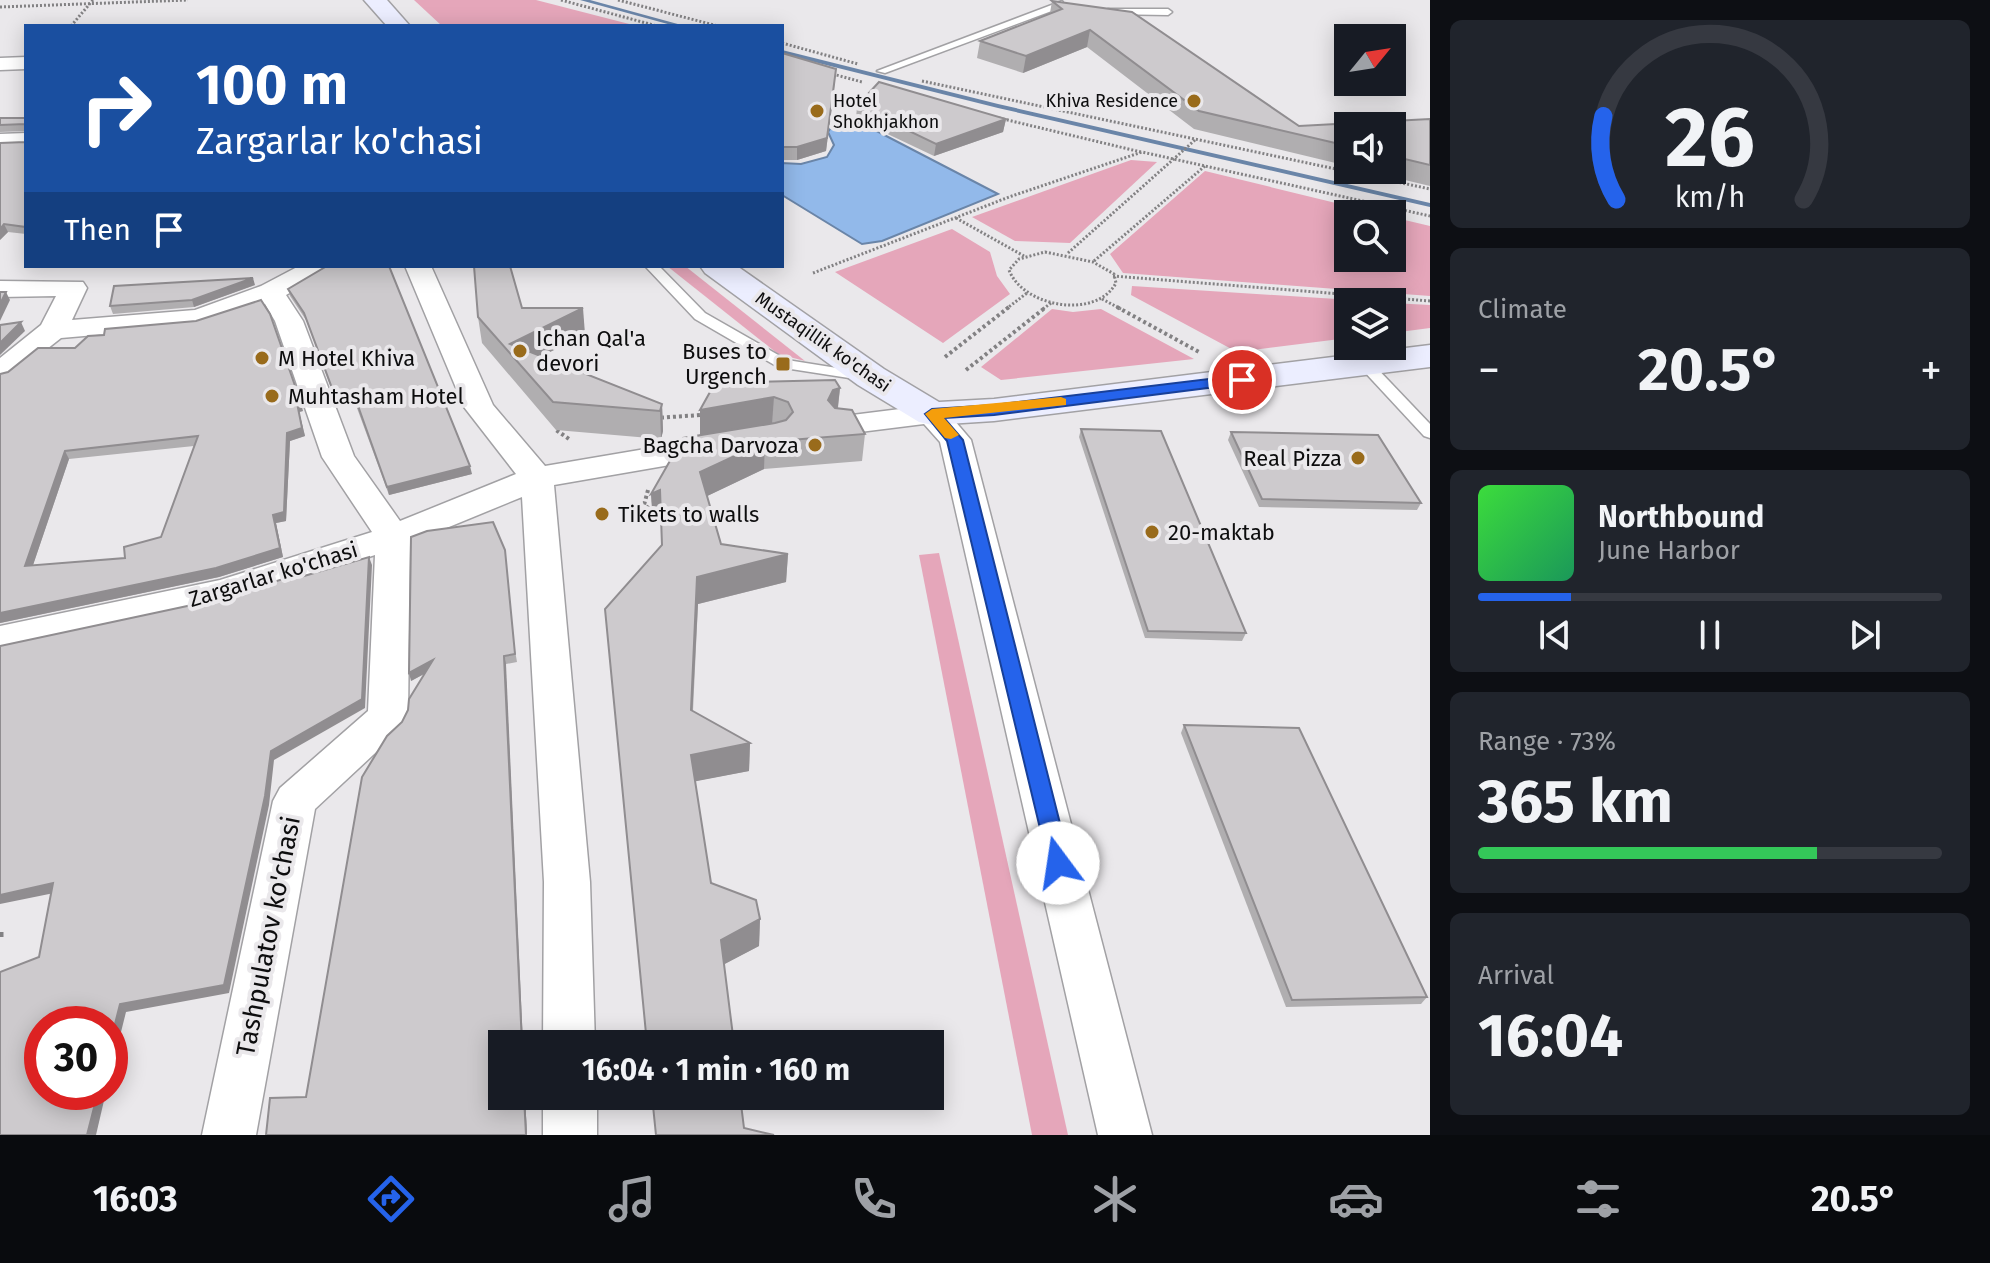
<!DOCTYPE html>
<meta charset="utf-8">
<style>
:root{--surface:#171b24;--page:#20242c;--text:#f1f3f6;--muted:#9ea1a6;--line:#363941;--accent:#2563eb}
body{margin:0;font-family:"Fira Sans",sans-serif;background:var(--page);color:var(--text);height:100vh;display:flex;flex-direction:column;font-size:30px;white-space:nowrap}
*{box-sizing:border-box;margin:0}
p{font-size:26px;color:var(--muted)}
.icon{flex:none;width:44px;height:44px;fill:none;stroke:currentColor;stroke-width:2;stroke-linecap:round;stroke-linejoin:round}
.map{position:relative;flex:1;overflow:hidden}
.side{display:flex;flex-direction:column;gap:20px;padding:20px;background:#0d0f14;width:560px}
.side>*{flex:none}
.guide{position:absolute;left:24px;top:24px;width:760px;height:244px;border-radius:0px;box-shadow:0 4px 20px #0003;background:#1a4fa0;color:#fff;overflow:hidden}
.needle{width:52px;rotate:60deg}
.tools{position:absolute;left:1334px;top:24px;display:grid;gap:16px}
.tools a{display:grid;place-items:center;width:72px;height:72px;border-radius:0px;background:var(--surface);box-shadow:0 4px 20px #0003;font-size:40px}
.speed{position:absolute;left:24px;top:1006px;display:flex;gap:16px;font-size:40px;font-weight:700;text-align:center}
.speed>*{display:grid;place-content:center;width:104px;height:104px;border-radius:50%;background:var(--surface);box-shadow:0 4px 20px #0003;line-height:1}
.speed .limit{border:12px solid #d22;background:#fff;color:#111}
.pin{position:absolute;display:grid;place-items:center;width:68px;height:68px;color:#fff;margin:-34px;border:4px solid #fff;border-radius:50%;box-shadow:0 2px 8px #0007}
.me{position:absolute;width:88px;margin:-44px;rotate:346deg;stroke-linejoin:round;filter:drop-shadow(0 0 6px #0008)}
.turn{display:flex;align-items:center;gap:28px;height:168px;padding:0 40px;font-size:36px}
.turn .icon{width:104px;height:104px;stroke-width:2.5}
.turn b{display:block;font-size:56px;line-height:68px}
.then{display:flex;align-items:center;height:76px;padding:0 40px;background:#0003;gap:16px;font-size:30px}
.big{font-size:60px;font-weight:700;line-height:1.1}
.side .card{flex:1;display:flex;flex-direction:column;justify-content:center;gap:12px;min-width:0;padding:0 28px;border-radius:12px;background:var(--page)}
.side .dial{align-items:center;gap:0}
.dial svg{height:208px;overflow:visible;fill:none;stroke:var(--line);stroke-width:7;stroke-linecap:round;text-anchor:middle}
.dial text{fill:var(--text);stroke:none}
.song{display:flex;align-items:center;gap:24px}
.cover{width:96px;height:96px;border-radius:12px;background:linear-gradient(135deg,hsl(120 70% 55%),hsl(150 70% 35%))}
.played{height:8px;border-radius:4px;background:linear-gradient(90deg,var(--accent) 20%,var(--line) 20%)}
.keys{display:flex;justify-content:space-around;direction:ltr}
.heat{display:flex;justify-content:space-between;align-items:center;font-size:44px;direction:ltr}
.charge{height:12px;border-radius:6px;background:linear-gradient(90deg,#34c759 73%,var(--line) 0)}
.trip{position:absolute;left:488px;top:1030px;width:456px;height:80px;border-radius:0px;background:var(--surface);box-shadow:0 4px 20px #0003;font-weight:700;line-height:80px;text-align:center}
.tab-bar{display:flex;height:128px;justify-content:space-around;align-items:center;background:#090b0e;color:var(--muted)}
.tab-bar .icon{width:56px;height:56px}
.tab-bar .selected{color:var(--accent)}
.tab-bar b{font-size:36px;color:var(--text)}
main{display:flex;flex:1;min-height:0}
.map>svg:first-child{display:block}
</style>
<main>
<div class="map">
<svg width="1430" height="1135" viewBox="0 0 1430 1135">
<rect width="100%" height="100%" fill="#eae8eb"/>
<g fill="#e5a6ba">
<path d="M414,0H536L637,26H442Z"/>
<path d="M1131,160L1157,162L1070,243L1015,241L972,217Z"/>
<path d="M1205,171L1381,214H1348V258H1392V217L1430,226V296L1123,273L1110,254Z"/>
<path d="M952,229L990,252L997,276L1010,294L943,343L835,272Z"/>
<path d="M667,266H685L805,361L778,354Z"/>
<path d="M1132,286L1384,302H1348V338L1237,352L1131,295Z"/>
<path d="M1392,303L1430,305V328L1392,333Z"/>
<path d="M1052,309L1073,312L1101,309L1194,359L1001,380L981,367Z"/>
<path d="M939,553L1068,1135H1032L919,555Z"/>
</g>
<path fill="#92b9ea" stroke="#6a85a8" stroke-width="2" d="M854,122L867,126L998,194L882,241L862,244L782,195V163L801,164L827,157L834,145L828,132L830,129Z"/>
<g fill="none" stroke-linecap="round" stroke-linejoin="round">
<g fill="#6a85a8" fill-rule="evenodd">
<path d="M580,0H590L685,26H675Z"/>
<path d="M782,50L998,104L1430,203V207L998,108L782,54Z"/>
</g>
<defs>
<g id="lane">
<path d="M1062,1L1065,6L885,73L877,71Z"/>
<path d="M1108,9H1168L1172,12L1168,15L1105,14Z"/>
<path d="M645,266H659L705,313L787,360L862,372L869,376L862,380L778,367L695,319Z"/>
<path d="M1365,360L1370,361L1430,424V438L1424,436L1360,367V361Z"/>
</g>
<g id="street">
<path d="M26,57V69L0,70V58Z"/>
<path d="M26,133V147L0,148V134Z"/>
<path d="M299,266H332L328,272L286,295L303,321L354,456L400,521L516,474L464,407L405,266H431L493,405L545,466L722,436L733,439L738,446L733,453L722,456L554,485L590,882L595,1044H543L544,882L522,497L410,543L408,717L402,728L315,809L256,1135H202L273,801L280,788L368,711L375,555L223,605L0,654V626L220,580L372,532L322,457L275,321L265,304L199,326L61,338L10,378L0,381V358L41,325L56,296L0,297V281L83,282L87,288L72,320L195,310L261,286Z"/>
<path d="M932,405L943,407L971,440L1152,1135H1098L940,442L924,424L844,434L833,432L828,425L833,418L844,416Z"/>
<rect x="543" y="1096" width="54" height="39"/>
</g>
<g id="secondary">
<path d="M364,0H387L410,26H387Z"/>
<path d="M700,266H737L884,369L939,402L994,399L1430,345V367L994,421L932,425L919,422L858,385L705,273Z"/>
</g>
</defs>
<use href="#lane" stroke="#a2a1a4" stroke-width="3"/>
<use href="#street" stroke="#a2a1a4" stroke-width="3"/>
<use href="#secondary" stroke="#a2a1a4" stroke-width="3"/>
<g stroke="#828183" stroke-width="3" stroke-dasharray="2 2" stroke-linecap="butt">
<path d="M561,0L657,26"/>
<path d="M618,0L718,26"/>
<path d="M0,7L188,0"/>
<path d="M71,26L93,0"/>
<path d="M782,43L858,64"/>
<path d="M829,73L862,82"/>
<path d="M922,81L1430,189"/>
<path d="M999,118L1141,152"/>
<path d="M956,218L1024,256"/>
<path d="M1045,252L1093,262L1114,274L1116,283C1096,320 1023,307 1009,270L1019,259Z"/>
<path d="M1068,253L1195,140"/>
<path d="M1094,261L1205,166"/>
<path d="M813,273L1009,197L1142,152L1430,216"/>
<path d="M1113,276L1430,301"/>
<path d="M1102,299L1121,309"/>
<path d="M1006,309L1027,293"/>
<path d="M1043,309L1051,303"/>
</g>
<g stroke="#828183" stroke-width="4" stroke-dasharray="3 3" stroke-linecap="butt">
<path d="M1117,307L1199,352"/>
<path d="M945,357L1009,307"/>
<path d="M966,370L1046,307"/>
<path d="M655,418L701,415"/>
<path d="M558,425L556,430L569,439"/>
<path d="M648,490L644,505L656,513"/>
</g>
<path stroke="#828183" stroke-width="7" stroke-dasharray="5 5" stroke-linecap="butt" d="M0,932V939"/>
<use href="#lane" fill="#fff" fill-rule="evenodd"/>
<use href="#street" fill="#fff" fill-rule="evenodd"/>
<use href="#secondary" fill="#eceeff" fill-rule="evenodd"/>
</g>
<g fill="#b0aeb0" fill-rule="evenodd">
<path d="M1052,1L1299,126L1430,119V186L1363,170H1392V126H1348V166L1194,129L1087,47L1023,73L977,58L980,41L1050,13Z"/>
<path d="M782,53L835,81L826,151L797,160H782Z"/>
<path d="M857,106L1006,119L1003,132L934,156L856,119Z"/>
<path d="M0,118H26V234L8,232L0,240L25,142V131L0,132Z"/>
<path d="M255,285L194,307L113,314L110,306Z"/>
<path d="M288,289L472,474L389,495L354,400L337,404L306,320L290,296Z"/>
<path d="M522,308L585,334L542,356L662,404L663,431L661,439L556,430L482,343L478,317Z"/>
<path d="M0,374L303,411L299,412L305,436L290,441L286,521L276,523L283,557L219,577L0,623ZM194,446L161,537L125,558L33,565L69,459Z"/>
<path d="M715,383L840,388L838,408L865,434L862,461L764,469L707,496L721,544L788,554L786,582L698,604L693,711L750,743L749,771L695,781L711,883L760,919L759,946L724,964L647,1044L662,545L661,517L653,521L651,494L700,436Z"/>
<path d="M1081,429L1246,633L1242,641L1145,638L1079,437Z"/>
<path d="M1231,432L1421,503L1417,510L1259,507L1228,440Z"/>
<path d="M493,522L517,662L506,664L502,1096H525L527,1135H266L306,1097L402,722L424,674L411,681Z"/>
<path d="M1184,725L1427,997L1421,1004L1286,1007L1181,733Z"/>
</g>
<g fill="#908d90">
<path d="M1090,30L1087,47L1023,73L1026,56Z"/>
<path d="M836,69L826,151L797,160V147Z"/>
<path d="M1006,119L1003,132L934,156L936,144Z"/>
<path d="M4,224L8,232L0,240V229Z"/>
<path d="M253,278L255,285L194,307L192,300Z"/>
<path d="M6,292L10,300L0,321V304Z"/>
<path d="M583,308L585,334L521,367L510,344Z"/>
<path d="M21,322L25,331L0,355V343Z"/>
<path d="M840,388L837,414L828,400L833,390Z"/>
<path d="M353,392L354,400L337,404L335,396Z"/>
<path d="M774,397L772,424L700,436V410Z"/>
<path d="M297,403H301L303,411L299,412L305,436L290,441L286,521L276,523L283,557L219,577L0,623V613L273,515L287,433Z"/>
<path d="M662,404L663,431L661,439L660,411Z"/>
<path d="M765,442L764,469L701,499L700,472Z"/>
<path d="M65,451L69,459L30,574L25,566Z"/>
<path d="M470,466L472,474L389,495L387,487Z"/>
<path d="M660,490L661,517L653,521L651,494Z"/>
<path d="M788,554L786,582L698,604L691,737V710L697,577Z"/>
<path d="M369,557L372,565L365,708L274,760L269,805L229,993L126,1012L110,1076V1044L120,1004L271,751Z"/>
<path d="M504,656L506,664L523,1044H522Z"/>
<path d="M433,660L435,668L411,681L409,673Z"/>
<path d="M750,743L749,771L692,782L691,755Z"/>
<path d="M53,883L59,892L0,904V895Z"/>
<path d="M760,919L759,946L721,966V940Z"/>
<path d="M98,1092H106L96,1135H87Z"/>
<path d="M524,1096H525L527,1135H526Z"/>
</g>
<g fill="#cdcacd" stroke="#908d90" stroke-width="2" fill-rule="evenodd">
<path d="M1052,1L1132,12L1299,126L1430,119V165L1392,156V126H1348V146L1199,111L1090,30L1026,56L980,41L1062,9Z"/>
<path d="M782,53L836,69L827,138L797,147H782Z"/>
<path d="M879,82L1006,119L936,144L857,106Z"/>
<path d="M0,118H26V227L4,224L0,229V143L25,142V124L0,125Z"/>
<path d="M327,266H389L470,466L387,487L353,392L335,396L304,313L288,289Z"/>
<path d="M474,266H510L522,308H583L510,344L662,404L660,411L553,402L478,317Z"/>
<path d="M253,278L192,300L110,306L114,286Z"/>
<path d="M0,292H6L0,304Z"/>
<path d="M261,300L270,314L301,403H297L302,428L287,433L284,512L273,515L280,548L216,568L0,613V374L8,372L38,348H75L88,336L104,335L105,329L196,321ZM198,436L161,537L124,547L125,558L25,566L65,451Z"/>
<path d="M21,322L0,343V325Z"/>
<path d="M835,380L840,388L833,390L828,400L835,408L852,410L865,434L765,442L700,472L721,544L788,554L697,577L691,710L750,743L691,755L711,883L756,900L760,919L721,940L734,1044H647L605,609L662,545L660,490L651,494L683,438L775,423L786,420L793,412L788,402L774,397L700,410L715,383Z"/>
<path d="M1081,429L1161,431L1246,633L1148,631Z"/>
<path d="M1231,432L1378,435L1421,503L1262,499Z"/>
<path d="M493,522L505,550L515,654L504,656L522,1044H502V1096H524L526,1135H266L270,1098L306,1097L362,777L387,736L402,722L408,710L409,699L433,660L409,673L411,537L427,531Z"/>
<path d="M369,557L362,699L271,751L265,796L224,985L120,1004L110,1044V1024H42V1092H98L87,1135H0V972L39,957L53,883L0,895V646L220,599L305,572L304,576Z"/>
<path d="M1184,725L1299,728L1427,997L1292,1000Z"/>
<path d="M652,1096H740L744,1128L774,1135H656Z"/>
</g>
<path fill="#2563eb" stroke="#184099" stroke-width="2" d="M1242,375L1249,380L1247,383L994,415L944,418L963,440L1070,863L1067,870L1058,873L1050,870L947,441L925,414L932,409L994,405Z"/>
<path fill="#f59e0b" d="M1061,397L1066,399V405L944,418L959,435L951,439L945,438L925,414L932,409Z"/>
<g fill="#996b1b" stroke="#eae8eb" stroke-width="3">
<circle cx="1194" cy="101" r="8"/>
<circle cx="817" cy="111" r="8"/>
<circle cx="520" cy="351" r="8"/>
<circle cx="262" cy="358" r="8"/>
<rect x="775" y="356" width="16" height="16" rx="4"/>
<circle cx="272" cy="396" r="8"/>
<circle cx="815" cy="445" r="8"/>
<circle cx="1358" cy="458" r="8"/>
<circle cx="602" cy="514" r="8"/>
<circle cx="1152" cy="532" r="8"/>
</g>
<g text-anchor="middle" stroke-width="8" stroke-linejoin="round" paint-order="stroke">
<g font-size="18" fill="#0d0d0e" stroke="#eae8eb" text-anchor="start">
<text x="833" y="107">Hotel<tspan x="833" dy="21">Shokhjakhon</tspan></text>
<text x="1178" y="107" text-anchor="end">Khiva Residence</text>
</g>
<g font-size="18" fill="#0d0d0e" stroke="#eae8eb">
<text transform="translate(823 342) rotate(35)" y="6">Mustaqillik ko'chasi</text>
</g>
<g font-size="22" fill="#0d0d0e" stroke="#eae8eb" text-anchor="start">
<text x="536" y="346">Ichan Qal'a<tspan x="536" dy="25">devori</tspan></text>
<text x="767" y="359" text-anchor="end">Buses to<tspan x="767" dy="25">Urgench</tspan></text>
<text x="278" y="366">M Hotel Khiva</text>
<text x="288" y="404">Muhtasham Hotel</text>
<text x="799" y="453" text-anchor="end">Bagcha Darvoza</text>
<text x="1342" y="466" text-anchor="end">Real Pizza</text>
<text x="618" y="522">Tikets to walls</text>
<text x="1168" y="540">20-maktab</text>
</g>
<g font-size="22" fill="#0d0d0e" stroke="#eae8eb">
<text transform="translate(273 574) rotate(-17)" y="8">Zargarlar ko'chasi</text>
</g>
<g font-size="26" fill="#0d0d0e" stroke="#eae8eb">
<text transform="translate(268 936) rotate(-79)" y="9">Tashpulatov ko'chasi</text>
</g>
</g>
</svg>
<div class="tools">
<a><svg class="needle" viewBox="-14 -14 28 28"><path d="M0-13l5 13h-10z" fill="#e53935"/><path d="M0 13l5-13h-10z" fill="#9ea1a6"/></svg></a>
<a><svg class="icon" aria-label="sound" viewBox="0 0 24 24"><path d="M4 9h4l5-4v14l-5-4H4zM17 9q2 3 0 6"/></svg></a>
<a><svg class="icon" aria-label="search" viewBox="0 0 24 24"><circle cx="10" cy="10" r="6"/><path d="M15 15l6 6"/></svg></a>
<a><svg class="icon" aria-label="layers" viewBox="0 0 24 24"><path d="M12 4l9 5-9 5-9-5zM3 14l9 5 9-5"/></svg></a>
</div>
<div class="speed"><div class="limit">30</div></div>
<div class="pin" style="left:1242px;top:380px;background:#d93025"><svg class="icon" aria-label="arrive" viewBox="0 0 24 24"><path d="M6 21V4h12l-3 4 3 4H6"/></svg></div>
<svg class="me" style="left:1058px;top:863px" viewBox="-20 -20 40 40"><circle r="19" fill="#fff"/><path d="M0-13L10 11 0 6-10 11z" fill="#2563eb"/></svg>
<div class="trip">16:04 · 1 min · 160 m</div>
<div class="guide">
<div class="turn"><svg class="icon" aria-label="right" viewBox="0 0 24 24"><path d="M7 20v-9h11M14 6l5 5-5 5"/></svg><div><b>100 m</b>Zargarlar ko'chasi</div></div>
<div class="then">Then<svg class="icon" aria-label="arrive" viewBox="0 0 24 24"><path d="M6 21V4h12l-3 4 3 4H6"/></svg></div>
</div>
</div>
<section class="side">
<div class="card dial"><svg viewBox="0 0 100 80">
<path d="M14 69A42 42 0 1 1 86 69"/>
<path d="M14 69A42 42 0 0 1 9 37" stroke="#2563eb"/>
<text x="50" y="56" font-size="32" font-weight="700">26</text>
<text x="50" y="72" font-size="11">km/h</text>
</svg></div>
<div class="card"><p>Climate</p>
<div class="heat"><a>−</a><b class="big">20.5°</b><a>+</a></div>
</div>
<div class="card">
<div class="song"><i class="cover"></i><div><b>Northbound</b><p>June Harbor</p></div></div>
<div class="played"></div>
<div class="keys"><svg class="icon" aria-label="previous" viewBox="0 0 24 24"><path d="M18 5L8 12l10 7zM5 5v14"/></svg><svg class="icon" aria-label="pause" viewBox="0 0 24 24"><path d="M8 5v14M16 5v14"/></svg><svg class="icon" aria-label="next" viewBox="0 0 24 24"><path d="M6 5l10 7-10 7zM19 5v14"/></svg></div>
</div>
<div class="card"><p>Range · 73%</p><b class="big">365 km</b><div class="charge"></div></div>
<div class="card"><p>Arrival</p><b class="big">16:04</b></div>
</section>
</main>
<nav class="tab-bar">
<b>16:03</b>
<svg class="icon selected" aria-label="directions" viewBox="0 0 24 24"><path d="M12 3l9 9-9 9-9-9zM9 14v-3h6M13 9l2 2-2 2"/></svg>
<svg class="icon" aria-label="music" viewBox="0 0 24 24"><path d="M9 18V5l10-2v13"/><circle cx="6" cy="18" r="3"/><circle cx="16" cy="16" r="3"/></svg>
<svg class="icon" aria-label="phone" viewBox="0 0 24 24"><path d="M5 4h4l2 5-3 2q2 4 5 5l2-3 5 2v4C11 20 4 13 5 4z"/></svg>
<svg class="icon" aria-label="climate" viewBox="0 0 24 24"><path d="M12 3v18M4 7l16 10M4 17L20 7"/></svg>
<svg class="icon" aria-label="car" viewBox="0 0 24 24"><path d="M5 17H2v-5l4-1 3-4h7l3 4 3 1v5h-3M9 17h6M6 11h13"/><circle cx="7" cy="17" r="2"/><circle cx="17" cy="17" r="2"/></svg>
<svg class="icon" aria-label="filters" viewBox="0 0 24 24"><path d="M4 7h16M4 17h16"/><circle cx="9" cy="7" r="2"/><circle cx="15" cy="17" r="2"/></svg>
<b>20.5°</b>
</nav>
